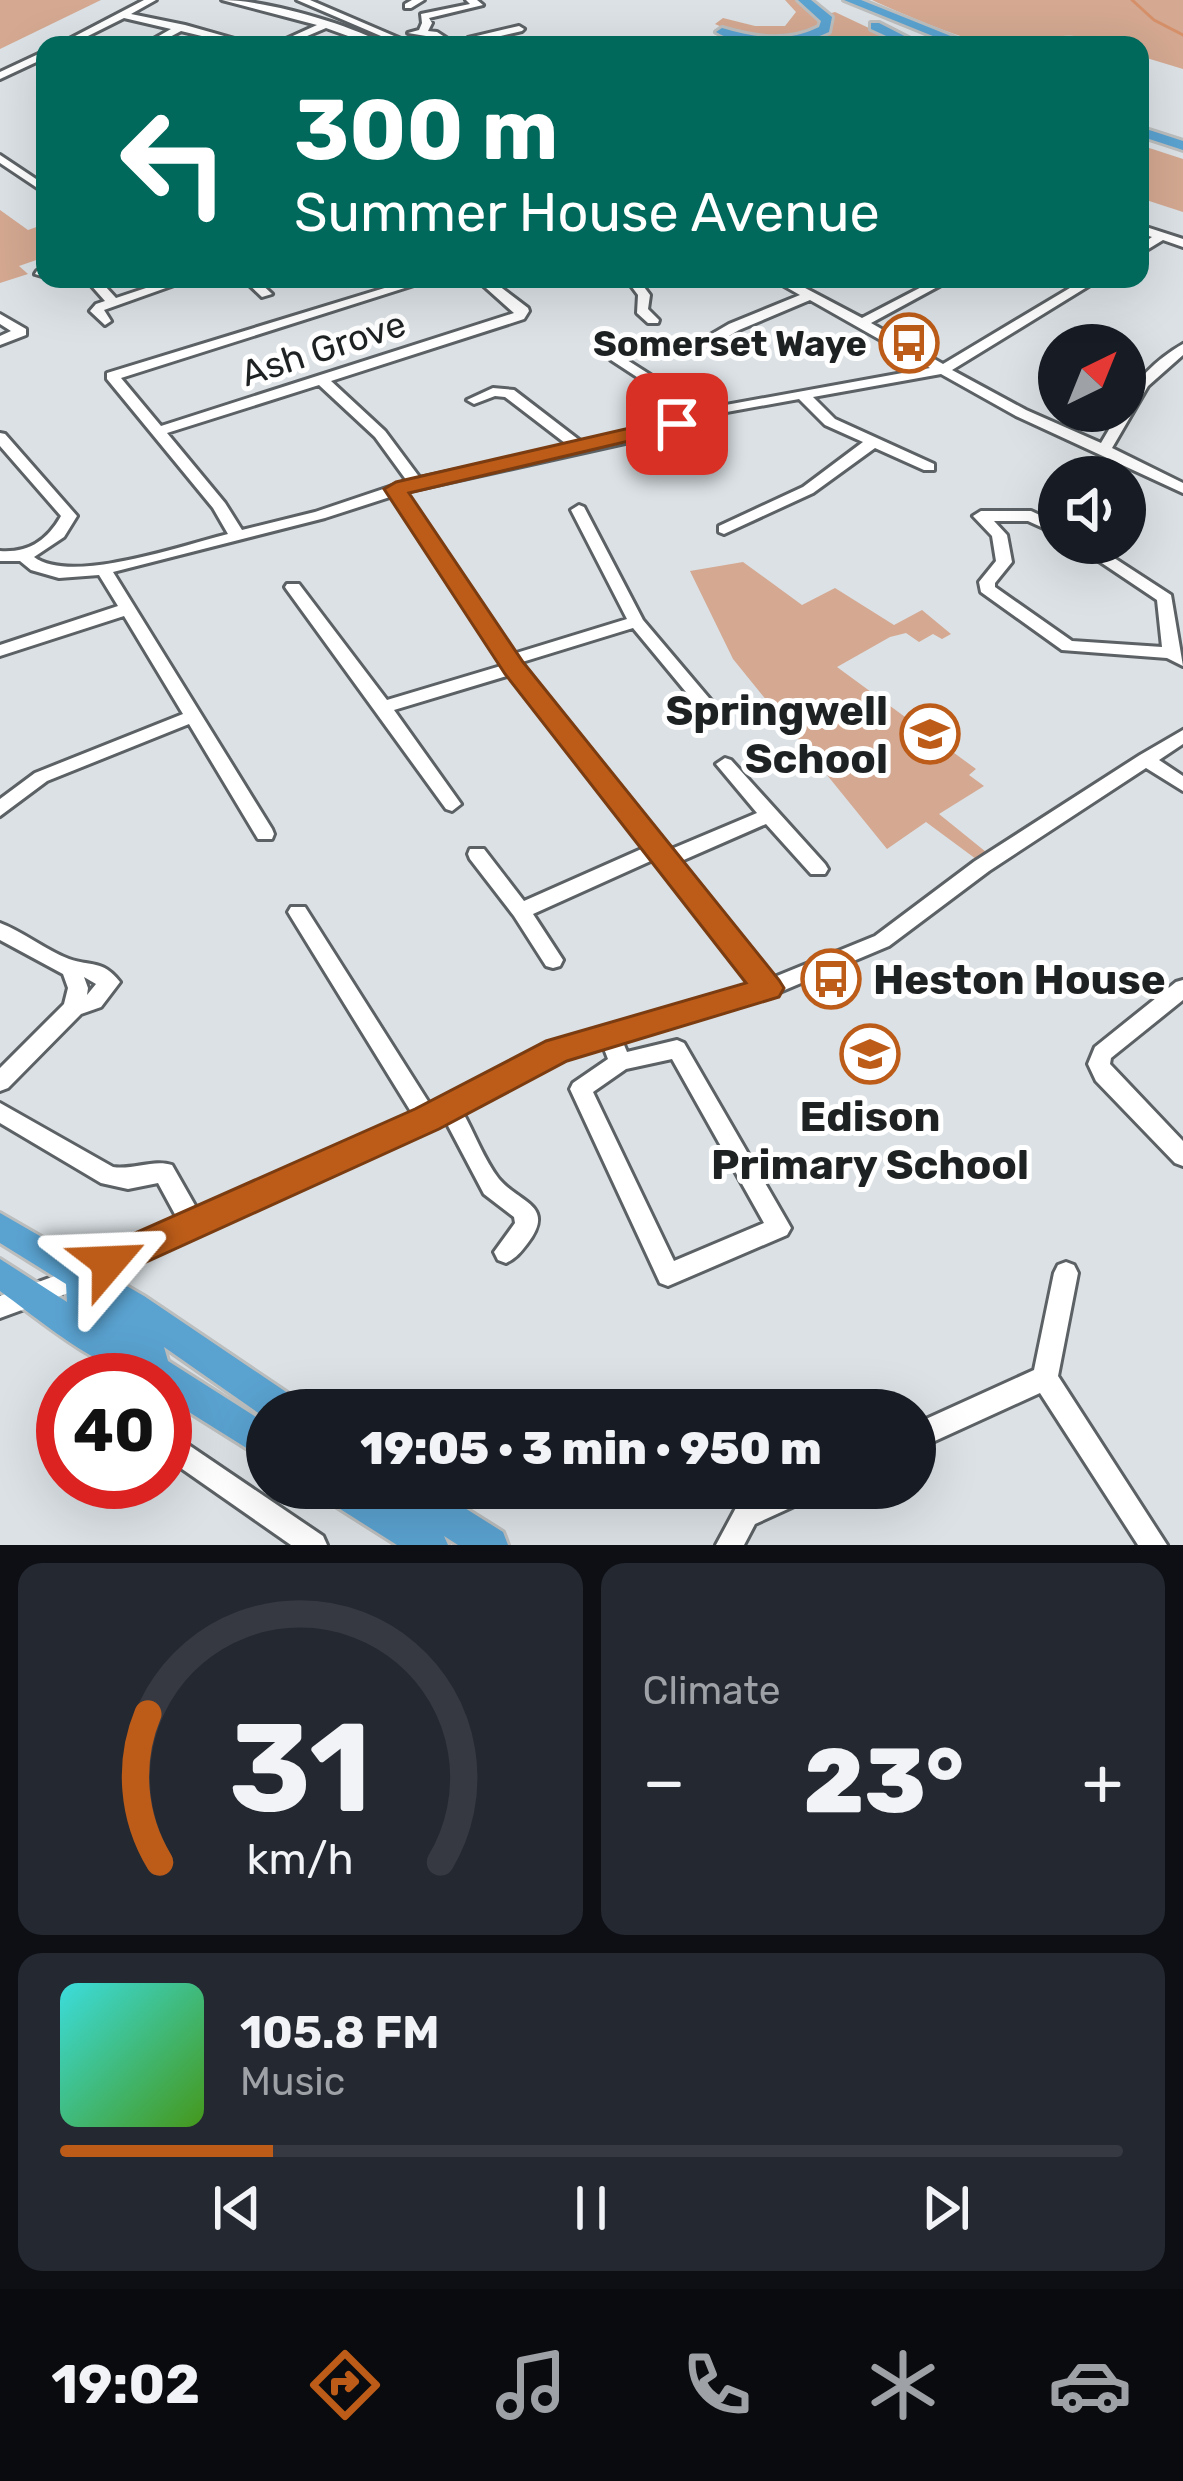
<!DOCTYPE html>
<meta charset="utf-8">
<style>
:root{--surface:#171b24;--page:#242831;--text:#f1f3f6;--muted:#9ea1a6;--line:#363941;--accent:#bc5c18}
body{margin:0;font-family:Rubik,sans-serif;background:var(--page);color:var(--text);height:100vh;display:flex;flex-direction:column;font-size:45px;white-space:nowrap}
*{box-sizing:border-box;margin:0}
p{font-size:39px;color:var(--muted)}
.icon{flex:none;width:66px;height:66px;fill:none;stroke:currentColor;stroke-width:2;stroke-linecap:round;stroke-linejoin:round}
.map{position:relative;height:1545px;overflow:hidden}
.details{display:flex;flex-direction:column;gap:18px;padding:18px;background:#0d0f14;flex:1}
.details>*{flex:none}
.banner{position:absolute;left:36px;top:36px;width:1113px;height:252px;border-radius:24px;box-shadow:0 12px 48px #0002;background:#00695c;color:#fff;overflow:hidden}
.needle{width:78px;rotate:43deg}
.fabs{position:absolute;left:1038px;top:324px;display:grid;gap:24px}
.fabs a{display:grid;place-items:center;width:108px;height:108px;border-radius:50%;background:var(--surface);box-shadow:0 12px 48px #0002;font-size:60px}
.speed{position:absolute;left:36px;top:1353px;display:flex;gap:24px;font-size:60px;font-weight:700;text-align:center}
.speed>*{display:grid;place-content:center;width:156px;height:156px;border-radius:50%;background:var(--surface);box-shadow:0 12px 48px #0002;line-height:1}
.speed .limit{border:18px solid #d22;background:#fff;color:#111}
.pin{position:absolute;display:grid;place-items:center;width:102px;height:102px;color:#fff;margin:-51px;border-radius:24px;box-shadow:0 6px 18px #0006}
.me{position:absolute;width:132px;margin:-66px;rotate:64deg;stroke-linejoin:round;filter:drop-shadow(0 0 9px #0008)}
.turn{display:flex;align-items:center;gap:42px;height:252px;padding:0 60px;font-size:54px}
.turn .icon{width:156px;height:156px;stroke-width:2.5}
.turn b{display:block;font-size:84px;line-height:102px}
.big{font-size:90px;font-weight:800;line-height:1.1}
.details .tile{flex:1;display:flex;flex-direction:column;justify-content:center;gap:18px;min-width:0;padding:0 42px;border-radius:24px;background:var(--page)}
.details .dial{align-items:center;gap:0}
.dial svg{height:312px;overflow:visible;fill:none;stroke:var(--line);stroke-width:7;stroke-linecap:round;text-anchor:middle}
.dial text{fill:var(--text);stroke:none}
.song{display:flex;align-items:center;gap:36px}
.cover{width:144px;height:144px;border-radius:18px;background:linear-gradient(135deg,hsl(180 70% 55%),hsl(100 70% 35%))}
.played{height:12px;border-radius:6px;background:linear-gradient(90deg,var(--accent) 20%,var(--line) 20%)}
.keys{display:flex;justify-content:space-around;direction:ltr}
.heat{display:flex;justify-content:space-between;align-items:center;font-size:66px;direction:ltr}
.details .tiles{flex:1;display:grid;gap:18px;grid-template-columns:1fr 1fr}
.tile:last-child{grid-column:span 2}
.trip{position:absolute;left:246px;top:1389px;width:690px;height:120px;border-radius:60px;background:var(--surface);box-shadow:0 12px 48px #0002;font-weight:800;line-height:120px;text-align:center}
.tab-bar{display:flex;height:192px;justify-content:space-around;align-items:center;background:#090b0e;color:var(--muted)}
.tab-bar .icon{width:84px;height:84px}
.tab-bar .active{color:var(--accent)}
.tab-bar b{font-size:54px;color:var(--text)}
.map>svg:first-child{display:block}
</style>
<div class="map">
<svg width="1183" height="1545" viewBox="0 0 1183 1545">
<rect width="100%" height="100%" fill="#dbe1e5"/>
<g fill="#d4a891">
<path d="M0,0H101L0,49Z"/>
<path d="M785,0H798L821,18L819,27C788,47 746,39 715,24L723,18L755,26H785L796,12Z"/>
<path d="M872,0H1183V69L1140,56V45C1116,45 1097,38 1074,36C1049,34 1025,46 999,45C970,44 901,13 872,0Z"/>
<path d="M835,12L905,45H748L729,38L754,42L826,33L833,23L828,14Z"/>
<path d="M1140,145L1183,159V212L1140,198Z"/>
<path d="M0,210L28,230L45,224V257L19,266L28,274L0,283Z"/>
<path d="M743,562L802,605L835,588L894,625L922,610L951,634L942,639L933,634L919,642L906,633L890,637L837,667L976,769L969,775L984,786L939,814L986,852L976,859L926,822L887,849L733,659L690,571Z"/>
</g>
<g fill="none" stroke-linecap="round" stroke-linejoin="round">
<path stroke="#d59069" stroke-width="3" d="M1132,0L1154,20L1183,35"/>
<defs>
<g id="minor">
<path d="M144,0H156L131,14L185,25L256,45H239L181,31L155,45H143L171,29L124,18L70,45H58Z"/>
<path d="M222,0C266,0 349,24 387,45H373L326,28L286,45H273L317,25Z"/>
<path d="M297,0H310L415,45H402Z"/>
<path d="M412,0H424L411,8H405V4Z"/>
<path d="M466,0H477L483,5L429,18L432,23L428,31L437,32L457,45H445L432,37L408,33L419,30L422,23L421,14L470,4Z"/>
<path d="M519,26L524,29L522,31L463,45L468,38Z"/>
<path d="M45,51V58L0,79V72Z"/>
<path d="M45,97V112L40,109V100Z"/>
<path d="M0,155L45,185V193L0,163Z"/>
<path d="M1140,225L1183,239V247L1163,240L1140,254V245L1152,237L1140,233Z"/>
<path d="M45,269V277L35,274L37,271Z"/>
<path d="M97,279H114L104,285L116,298L173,279H191L104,310L111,321L105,325L90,311L96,304L105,301L90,284Z"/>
<path d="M243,279H256L272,294L262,297Z"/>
<path d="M414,279H433L121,378L161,426L514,313L476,279H490L528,308L529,311L524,319L331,381L385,431L420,478L569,446L505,397L495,396L474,404L467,400L493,388L514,390L583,443L634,432L692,413L611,360V354L616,353L704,409L930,368L810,300L739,330L710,347H700V341L729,324L800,295L772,279H788L862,318L937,279H952L871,323L943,364L1085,279H1100L952,370L1026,410L1101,443L1120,411H1125C1128,384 1160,357 1183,344V355L1148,386L1112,448L1183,483V493L1016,416L941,374L813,397L835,419L934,464V470H924L875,448L813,493L724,534L719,532V526L803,487L863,442L825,425L799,399L721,413L655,435L694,465L696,468L689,472L643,439L405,492L513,654L627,619L571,510L579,505L584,507L643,620L720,711L717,715H705L633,628L519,663L669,850L757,813L716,764L725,758L731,760L825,864L828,869L825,874H811L766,824L679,862L772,978L875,936L975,861L1140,755L1183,730V744L1159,760L1183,776V791L1146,768L989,871L889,946L775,994L622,1040L627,1052L677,1040L684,1043L787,1221L791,1228L787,1235L668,1286L660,1283L570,1089L573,1083L608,1059L603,1046L564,1058L462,1111C474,1132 484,1160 499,1179C519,1203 557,1205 527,1244C520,1253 516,1258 506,1263L498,1260L494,1252L515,1223L514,1217L484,1194L445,1120L141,1255L90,1285L0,1318V1296L74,1269L125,1241L177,1218L158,1183L128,1189L101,1183L0,1123V1103L113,1167C133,1170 154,1159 172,1165L197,1209L413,1115L291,917L288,912L291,907H305L431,1106L551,1045L609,1025L613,1026L753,984L655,859L533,914L563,960L560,966L553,968L546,966L514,916L470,859L468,854L470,849H484L524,901L646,847L510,675L394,710L461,804L452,811L446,809L287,590L285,587L287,584H299L387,700L504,665L393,496L325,518L113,572L272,829L274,834L272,839H258L189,724L47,781L0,816V799L35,773L183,714L124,616L0,656V645L118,606L99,575L59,578L31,570L20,561H0V551C28,553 47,541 61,516L0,446V433L5,434L77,516L64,537L34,557C71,585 184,545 228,534L213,508L107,379V373ZM319,385L375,437L407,481L315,512L242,530L225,503L167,433ZM672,1059L764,1223L674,1261L593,1092L626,1069Z"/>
<path d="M626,279H638L650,295L648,309L659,320L658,323H648L637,313L638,295Z"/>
<path d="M0,314L26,329V335L0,345V336L11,331L0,324Z"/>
<path d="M981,511H1031L1059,524V535L1028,521H994L1007,535L1012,562L995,583V587L1072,641L1162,647L1157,600L1072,543H1091L1171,595L1183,666L1167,658L1062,650L981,592L979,582L996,561L992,536L973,516Z"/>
<path d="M0,923C24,932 45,950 69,959C91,967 102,959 120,982L101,1007L81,1014L8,1088L0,1091V1068L64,1004L68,988L63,974L0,940ZM84,977L96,984L87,995L88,988Z"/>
<path d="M1183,980V1000L1111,1058L1110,1064L1183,1141V1166L1175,1163L1096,1081L1088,1064L1095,1047L1176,982Z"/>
<path d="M1066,1262L1074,1265L1078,1273L1058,1376L1167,1545H1138L1040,1393L915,1450V1424L1034,1370L1054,1273L1058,1265Z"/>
<path d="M165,1429L323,1536L327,1545H291L165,1457Z"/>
<path d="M775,1488H818L814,1497L755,1524L744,1545H716L737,1506Z"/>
</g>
<g id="highway">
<path d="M798,0H811L832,17L829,32C795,48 749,51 716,32L722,28C756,38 787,43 819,27L821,21Z"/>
<path d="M844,0H861L973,45H955Z"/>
<path d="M871,23H879L922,45H906L871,29Z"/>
<path d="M1140,127L1183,141V150L1140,136Z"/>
<path d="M0,1213L144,1296L295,1398L300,1410H267V1419L164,1347L168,1361L267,1424V1461L165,1397V1380C109,1380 45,1324 0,1291V1259L67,1302L66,1284L0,1243Z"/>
<path d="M321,1488H370L388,1499L384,1488H433L503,1532L508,1545H458L444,1536L448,1545H397L326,1500Z"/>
</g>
</defs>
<use href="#minor" stroke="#5b6164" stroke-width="6"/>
<use href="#highway" stroke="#bcbdbd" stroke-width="6"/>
<use href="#minor" fill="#fff" fill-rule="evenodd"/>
<use href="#highway" fill="#5aa2d0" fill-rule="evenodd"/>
</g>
<path fill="#bc5c18" stroke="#7a3c10" stroke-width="3" d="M677,417L687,424L684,428L409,493L523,662L779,980L784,988L779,997L567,1061L439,1129L122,1273L109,1278L97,1273L91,1262L97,1250L415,1109L546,1041L746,983L505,674L384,489L396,482Z"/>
<defs>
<symbol id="bus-ring" viewBox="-11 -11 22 22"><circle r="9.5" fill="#fff" stroke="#bc5c18" stroke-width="1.5"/><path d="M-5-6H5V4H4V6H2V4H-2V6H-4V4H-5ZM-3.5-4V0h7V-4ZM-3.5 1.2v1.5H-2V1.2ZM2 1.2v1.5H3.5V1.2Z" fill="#bc5c18"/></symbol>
<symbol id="school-ring" viewBox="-11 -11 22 22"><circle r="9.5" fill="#fff" stroke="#bc5c18" stroke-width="1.5"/><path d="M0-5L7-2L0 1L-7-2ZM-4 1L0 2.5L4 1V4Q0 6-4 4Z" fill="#bc5c18"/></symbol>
</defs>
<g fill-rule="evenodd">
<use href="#bus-ring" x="876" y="310" width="66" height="66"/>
<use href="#school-ring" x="897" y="701" width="66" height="66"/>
<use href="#bus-ring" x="798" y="946" width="66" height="66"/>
<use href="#school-ring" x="837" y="1021" width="66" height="66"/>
</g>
<g text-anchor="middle" stroke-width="10" stroke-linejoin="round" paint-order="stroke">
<g font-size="36" font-weight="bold" fill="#1f2223" stroke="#fff" text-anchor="end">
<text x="867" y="356">Somerset Waye</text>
</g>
<g font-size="36" fill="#1f2223" stroke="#fff">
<text transform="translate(323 348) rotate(-18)" y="13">Ash Grove</text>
</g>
<g font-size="42" font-weight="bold" fill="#1f2223" stroke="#fff" text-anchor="end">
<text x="888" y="725">Springwell<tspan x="888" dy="48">School</tspan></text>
<text x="873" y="994" text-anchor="start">Heston House</text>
<text x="870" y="1131" text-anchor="middle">Edison<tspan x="870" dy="48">Primary School</tspan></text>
</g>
</g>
</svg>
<div class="fabs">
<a><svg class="needle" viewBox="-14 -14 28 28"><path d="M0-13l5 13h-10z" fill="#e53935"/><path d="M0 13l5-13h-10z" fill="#9ea1a6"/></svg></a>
<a><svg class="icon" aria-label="sound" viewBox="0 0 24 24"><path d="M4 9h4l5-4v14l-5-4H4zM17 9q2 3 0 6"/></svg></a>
</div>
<div class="speed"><div class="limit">40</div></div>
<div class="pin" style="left:677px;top:424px;background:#d93025"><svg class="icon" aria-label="arrive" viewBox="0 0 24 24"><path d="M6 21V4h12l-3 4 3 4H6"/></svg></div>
<svg class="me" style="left:109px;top:1262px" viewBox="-20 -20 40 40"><path d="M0-17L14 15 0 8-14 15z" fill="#bc5c18" stroke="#fff" stroke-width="4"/></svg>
<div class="trip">19:05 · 3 min · 950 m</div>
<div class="banner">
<div class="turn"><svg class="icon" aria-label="left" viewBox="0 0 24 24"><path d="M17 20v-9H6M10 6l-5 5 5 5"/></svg><div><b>300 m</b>Summer House Avenue</div></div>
</div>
</div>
<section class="details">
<div class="tiles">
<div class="tile dial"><svg viewBox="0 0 100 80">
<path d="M14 69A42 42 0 1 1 86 69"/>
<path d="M14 69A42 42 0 0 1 11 31" stroke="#bc5c18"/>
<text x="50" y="56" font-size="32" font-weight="700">31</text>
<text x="50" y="72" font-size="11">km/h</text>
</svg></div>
<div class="tile"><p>Climate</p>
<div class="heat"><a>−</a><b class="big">23°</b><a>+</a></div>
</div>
<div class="tile">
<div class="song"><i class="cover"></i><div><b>105.8 FM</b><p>Music</p></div></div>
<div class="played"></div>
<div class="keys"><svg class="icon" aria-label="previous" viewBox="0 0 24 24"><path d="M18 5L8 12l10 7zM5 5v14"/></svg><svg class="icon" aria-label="pause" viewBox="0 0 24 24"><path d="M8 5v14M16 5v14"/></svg><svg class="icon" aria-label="next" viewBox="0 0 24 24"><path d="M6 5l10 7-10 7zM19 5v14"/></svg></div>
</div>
</div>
</section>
<nav class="tab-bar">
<b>19:02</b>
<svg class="icon active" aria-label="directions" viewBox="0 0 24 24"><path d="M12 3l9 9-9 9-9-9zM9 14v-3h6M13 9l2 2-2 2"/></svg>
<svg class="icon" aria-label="music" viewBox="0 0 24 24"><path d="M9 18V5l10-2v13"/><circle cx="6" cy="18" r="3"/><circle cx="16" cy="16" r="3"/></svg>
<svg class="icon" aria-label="phone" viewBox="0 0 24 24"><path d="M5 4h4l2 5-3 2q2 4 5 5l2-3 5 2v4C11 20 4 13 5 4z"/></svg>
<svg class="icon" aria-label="climate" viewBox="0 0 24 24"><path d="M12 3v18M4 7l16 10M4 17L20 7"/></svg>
<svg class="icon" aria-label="car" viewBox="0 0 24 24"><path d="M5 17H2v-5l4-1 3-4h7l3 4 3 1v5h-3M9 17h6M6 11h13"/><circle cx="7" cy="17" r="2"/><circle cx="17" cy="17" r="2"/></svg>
</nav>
